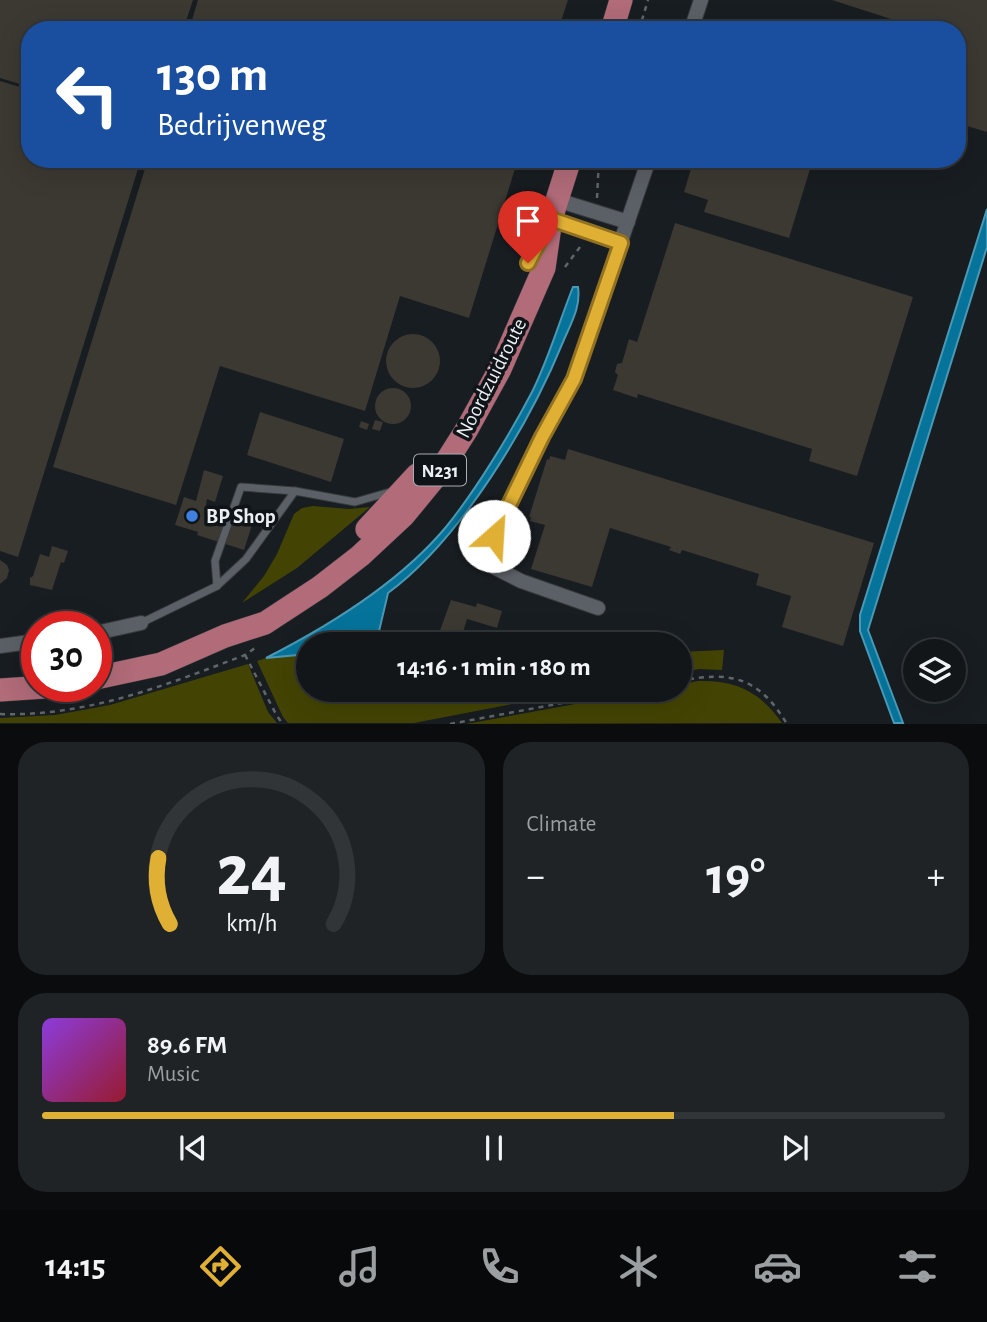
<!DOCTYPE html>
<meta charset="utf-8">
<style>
:root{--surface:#121619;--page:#1f2326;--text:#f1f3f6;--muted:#9c9fa2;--line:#313538;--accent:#e0b034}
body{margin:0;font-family:"Alegreya Sans",sans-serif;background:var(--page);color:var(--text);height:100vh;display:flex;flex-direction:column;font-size:26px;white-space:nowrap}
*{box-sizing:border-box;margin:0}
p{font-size:23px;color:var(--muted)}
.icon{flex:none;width:38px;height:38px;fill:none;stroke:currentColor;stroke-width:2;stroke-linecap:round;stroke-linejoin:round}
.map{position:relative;height:724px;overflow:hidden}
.details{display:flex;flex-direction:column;gap:18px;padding:18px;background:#0a0c0e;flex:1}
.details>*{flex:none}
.hud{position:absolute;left:21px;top:21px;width:945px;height:147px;border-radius:28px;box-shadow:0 7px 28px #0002,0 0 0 2px var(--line);background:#1a4fa0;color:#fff;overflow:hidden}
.tools{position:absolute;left:903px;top:639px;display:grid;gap:14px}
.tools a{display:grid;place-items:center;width:63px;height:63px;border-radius:50%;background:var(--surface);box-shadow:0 7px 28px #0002,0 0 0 2px var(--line);font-size:35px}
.speed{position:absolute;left:21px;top:611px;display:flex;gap:14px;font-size:35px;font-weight:700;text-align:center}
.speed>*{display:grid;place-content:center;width:91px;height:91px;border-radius:50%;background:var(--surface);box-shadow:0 7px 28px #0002,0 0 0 2px var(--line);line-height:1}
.speed .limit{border:10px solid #d22;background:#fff;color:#111}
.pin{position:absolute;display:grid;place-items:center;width:60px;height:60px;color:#fff;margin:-72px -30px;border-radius:50% 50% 50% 0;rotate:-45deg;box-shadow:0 0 7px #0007}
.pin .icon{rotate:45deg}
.me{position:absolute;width:77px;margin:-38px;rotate:26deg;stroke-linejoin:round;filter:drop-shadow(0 0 5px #0008)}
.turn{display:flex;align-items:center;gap:24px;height:147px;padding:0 21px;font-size:32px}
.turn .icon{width:91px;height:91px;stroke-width:2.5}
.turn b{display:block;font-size:49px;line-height:60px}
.big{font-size:52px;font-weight:600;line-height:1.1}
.details .card{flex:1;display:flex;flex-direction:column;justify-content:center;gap:10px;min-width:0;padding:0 24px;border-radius:28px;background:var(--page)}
.details .dial{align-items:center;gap:0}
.dial svg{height:182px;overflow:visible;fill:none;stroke:var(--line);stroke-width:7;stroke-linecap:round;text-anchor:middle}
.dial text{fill:var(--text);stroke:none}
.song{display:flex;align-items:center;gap:21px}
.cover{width:84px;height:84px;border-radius:10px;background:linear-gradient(135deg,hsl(270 70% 55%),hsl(350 70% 35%))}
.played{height:7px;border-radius:4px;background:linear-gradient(90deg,var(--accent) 70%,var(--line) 70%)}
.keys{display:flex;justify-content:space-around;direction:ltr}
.heat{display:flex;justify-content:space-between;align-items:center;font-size:38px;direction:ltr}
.details .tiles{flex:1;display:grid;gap:18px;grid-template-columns:1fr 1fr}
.card:last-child{grid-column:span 2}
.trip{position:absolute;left:296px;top:632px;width:396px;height:70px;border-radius:35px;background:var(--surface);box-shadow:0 7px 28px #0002,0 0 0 2px var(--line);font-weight:600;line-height:70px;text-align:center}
.tab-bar{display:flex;height:112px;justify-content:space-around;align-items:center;background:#07090a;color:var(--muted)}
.tab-bar .icon{width:49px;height:49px}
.tab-bar .on{color:var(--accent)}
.tab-bar b{font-size:32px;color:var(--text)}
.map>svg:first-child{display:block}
</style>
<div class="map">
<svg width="987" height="724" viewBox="0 0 987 724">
<rect width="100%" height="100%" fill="#181d21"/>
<g fill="#434403">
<path d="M313,506L349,509L370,507L297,568L242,603L264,576L277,554L294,514L302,508Z"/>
<path d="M724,650L722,670L699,669L679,673V652Z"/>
<path d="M308,654V690H415L425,703L495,690H585L414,723H288L283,717L257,661L266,658Z"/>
<path d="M248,664L268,712L277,723H0V718L55,715L110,705Z"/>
<path d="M698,681C737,680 760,692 782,723L466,724L652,690H679V685Z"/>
</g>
<g fill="#05739a" stroke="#4a98b4" stroke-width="2">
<path d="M987,209V247L868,630L903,723H894L860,631V615Z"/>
<path d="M573,287H578C581,307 571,323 563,342C529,425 461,539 388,593L376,644H308V654L266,658C329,626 400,582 446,527C476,490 510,434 532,392C549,358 559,322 573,287Z"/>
</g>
<g fill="#3c3832">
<path d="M0,0H193L183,30H30V87L0,78Z"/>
<path d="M198,0H568L558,30H189Z"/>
<path d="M832,0H987V132L957,123V30H891L894,20Z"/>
<path d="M0,81L30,90V159H141L18,557L0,551Z"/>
<path d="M148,159H518L469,318L400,296L365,411L220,366L176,505L53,467Z"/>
<path d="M694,159H813L789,238L704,212L708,200L684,192Z"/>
<path d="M675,223L913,297L857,476L809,461L812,449L638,394L637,398L613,390L618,375L615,372L617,364L622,363L629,339L637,342Z"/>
<circle cx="413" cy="361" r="27"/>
<circle cx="393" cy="406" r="18"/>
<path d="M260,412L344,439L331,482L247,455Z"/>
<path d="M375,420L383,422L380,431L372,429Z"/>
<path d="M361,421L369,424L367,430L359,427Z"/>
<path d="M568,449L874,543L843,646L782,627L791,596L756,585L759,574L682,550L680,554L669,550L671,547L610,528L592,587L531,569L545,525L530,521L531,517H529L547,459L549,460L550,456L565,460Z"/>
<path d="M204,470L223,476L215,502L207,499L205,511L252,525L244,550L197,535L198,532L175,525L184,497L196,501Z"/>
<path d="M52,546L68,551L64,563L61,562L52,590L30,585V578L33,576L40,554L49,557Z"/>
<path d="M0,560L7,565L9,570L7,578L0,584Z"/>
<path d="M451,600L476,607L477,603L502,611L497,628L467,619L460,642L438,636Z"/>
</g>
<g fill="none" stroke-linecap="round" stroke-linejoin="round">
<defs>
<g id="lane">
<path d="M217,586L215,561L241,487L295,491"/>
<path d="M141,623L217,586L246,559L295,491L355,502L390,492"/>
</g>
<g id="street">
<path d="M691,30L701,0"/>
<path d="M557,200L628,222"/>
<path d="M551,219L621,243"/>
<path d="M598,608L521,581L482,561L542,437L574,379L649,159"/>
<path d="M96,633L141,623"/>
<path d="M0,646L37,641"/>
</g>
<g id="primary">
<path d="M612,30L621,0"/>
<path d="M367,529L417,475"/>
<path d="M96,678L161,664L225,636L265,623L320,587L360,556L404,515L441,470L467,429L500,369L544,268L551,219L570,159"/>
<path d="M0,690L60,686"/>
</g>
</defs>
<use href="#lane" stroke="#373a3e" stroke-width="9"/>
<use href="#street" stroke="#373a3e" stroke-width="16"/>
<use href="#primary" stroke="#373a3e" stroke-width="24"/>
<g stroke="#616669" stroke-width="2.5" stroke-dasharray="5 5" stroke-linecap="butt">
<path d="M639,30L648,0"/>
<path d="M597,198L599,159"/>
<path d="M565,267L580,247"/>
<path d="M245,655L277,716L283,724"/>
<path d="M679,681C730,671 758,676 787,724"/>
<path d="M0,714C86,717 166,685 245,655L255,648"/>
<path d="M450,724L632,690"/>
</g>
<use href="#lane" stroke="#5b6066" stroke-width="7"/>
<use href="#street" stroke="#5b6066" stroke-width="14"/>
<use href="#primary" stroke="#b16b79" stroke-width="23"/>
</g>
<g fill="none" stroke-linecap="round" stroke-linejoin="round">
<defs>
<path id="route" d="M494,536L542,437L574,379L621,243L551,219L528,263"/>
</defs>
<use href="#route" stroke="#927222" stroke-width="18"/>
<use href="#route" stroke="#e0b034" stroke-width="12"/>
</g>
<circle fill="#3f7fe0" stroke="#0f1418" stroke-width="2.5" cx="192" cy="516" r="7"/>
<g text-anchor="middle" stroke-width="7" stroke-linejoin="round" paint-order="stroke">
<rect fill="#0f1418" stroke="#aaadb1" stroke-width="2" x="414" y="454.5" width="52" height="31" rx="5"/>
<g font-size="19" font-weight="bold" fill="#eceff2">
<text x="440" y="477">N231</text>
</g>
<g font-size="21" fill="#eceff2" stroke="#0f1418">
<text transform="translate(491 378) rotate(-63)" y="7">Noordzuidroute</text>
</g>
<g font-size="21" font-weight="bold" fill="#eceff2" stroke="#0f1418" text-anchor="start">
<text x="206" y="523">BP Shop</text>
</g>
</g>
</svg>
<div class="tools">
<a><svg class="icon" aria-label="layers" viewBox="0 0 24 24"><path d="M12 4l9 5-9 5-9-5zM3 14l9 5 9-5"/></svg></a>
</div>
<div class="speed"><div class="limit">30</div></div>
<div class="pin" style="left:528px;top:263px;background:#d93025"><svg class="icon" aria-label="arrive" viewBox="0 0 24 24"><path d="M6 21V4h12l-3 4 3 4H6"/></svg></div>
<svg class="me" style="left:494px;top:536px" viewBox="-20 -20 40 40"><circle r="19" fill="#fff"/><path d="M0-13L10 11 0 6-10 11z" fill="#e0b034"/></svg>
<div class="trip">14:16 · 1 min · 180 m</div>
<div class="hud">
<div class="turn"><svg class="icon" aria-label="left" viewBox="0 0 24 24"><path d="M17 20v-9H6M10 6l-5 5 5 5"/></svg><div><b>130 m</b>Bedrijvenweg</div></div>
</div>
</div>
<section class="details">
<div class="tiles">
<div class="card dial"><svg viewBox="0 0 100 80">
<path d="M14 69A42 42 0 1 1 86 69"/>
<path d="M14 69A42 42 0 0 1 9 40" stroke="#e0b034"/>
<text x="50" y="56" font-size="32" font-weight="700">24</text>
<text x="50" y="72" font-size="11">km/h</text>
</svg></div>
<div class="card"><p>Climate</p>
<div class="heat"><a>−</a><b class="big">19°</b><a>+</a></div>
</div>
<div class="card">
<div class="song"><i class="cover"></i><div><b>89.6 FM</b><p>Music</p></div></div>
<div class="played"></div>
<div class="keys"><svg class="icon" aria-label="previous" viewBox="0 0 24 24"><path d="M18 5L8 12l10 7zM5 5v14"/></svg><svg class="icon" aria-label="pause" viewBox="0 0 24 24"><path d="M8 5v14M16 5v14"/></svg><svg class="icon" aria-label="next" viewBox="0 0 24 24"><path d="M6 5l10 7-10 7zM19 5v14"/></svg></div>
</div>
</div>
</section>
<nav class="tab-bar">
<b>14:15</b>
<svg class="icon on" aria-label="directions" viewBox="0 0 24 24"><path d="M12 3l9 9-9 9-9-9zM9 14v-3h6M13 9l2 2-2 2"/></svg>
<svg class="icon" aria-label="music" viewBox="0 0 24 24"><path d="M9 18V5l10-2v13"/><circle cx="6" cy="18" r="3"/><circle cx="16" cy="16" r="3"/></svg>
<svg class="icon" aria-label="phone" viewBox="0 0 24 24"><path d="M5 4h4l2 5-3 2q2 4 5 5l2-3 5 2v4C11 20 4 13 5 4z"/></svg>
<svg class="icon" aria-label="climate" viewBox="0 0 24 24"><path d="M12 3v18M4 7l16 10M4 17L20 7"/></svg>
<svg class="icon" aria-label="car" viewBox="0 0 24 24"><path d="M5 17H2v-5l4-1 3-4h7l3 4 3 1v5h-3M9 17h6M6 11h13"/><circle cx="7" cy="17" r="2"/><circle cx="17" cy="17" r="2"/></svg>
<svg class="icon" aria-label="filters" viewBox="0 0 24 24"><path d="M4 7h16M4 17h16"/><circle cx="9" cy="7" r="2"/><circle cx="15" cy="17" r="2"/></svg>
</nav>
